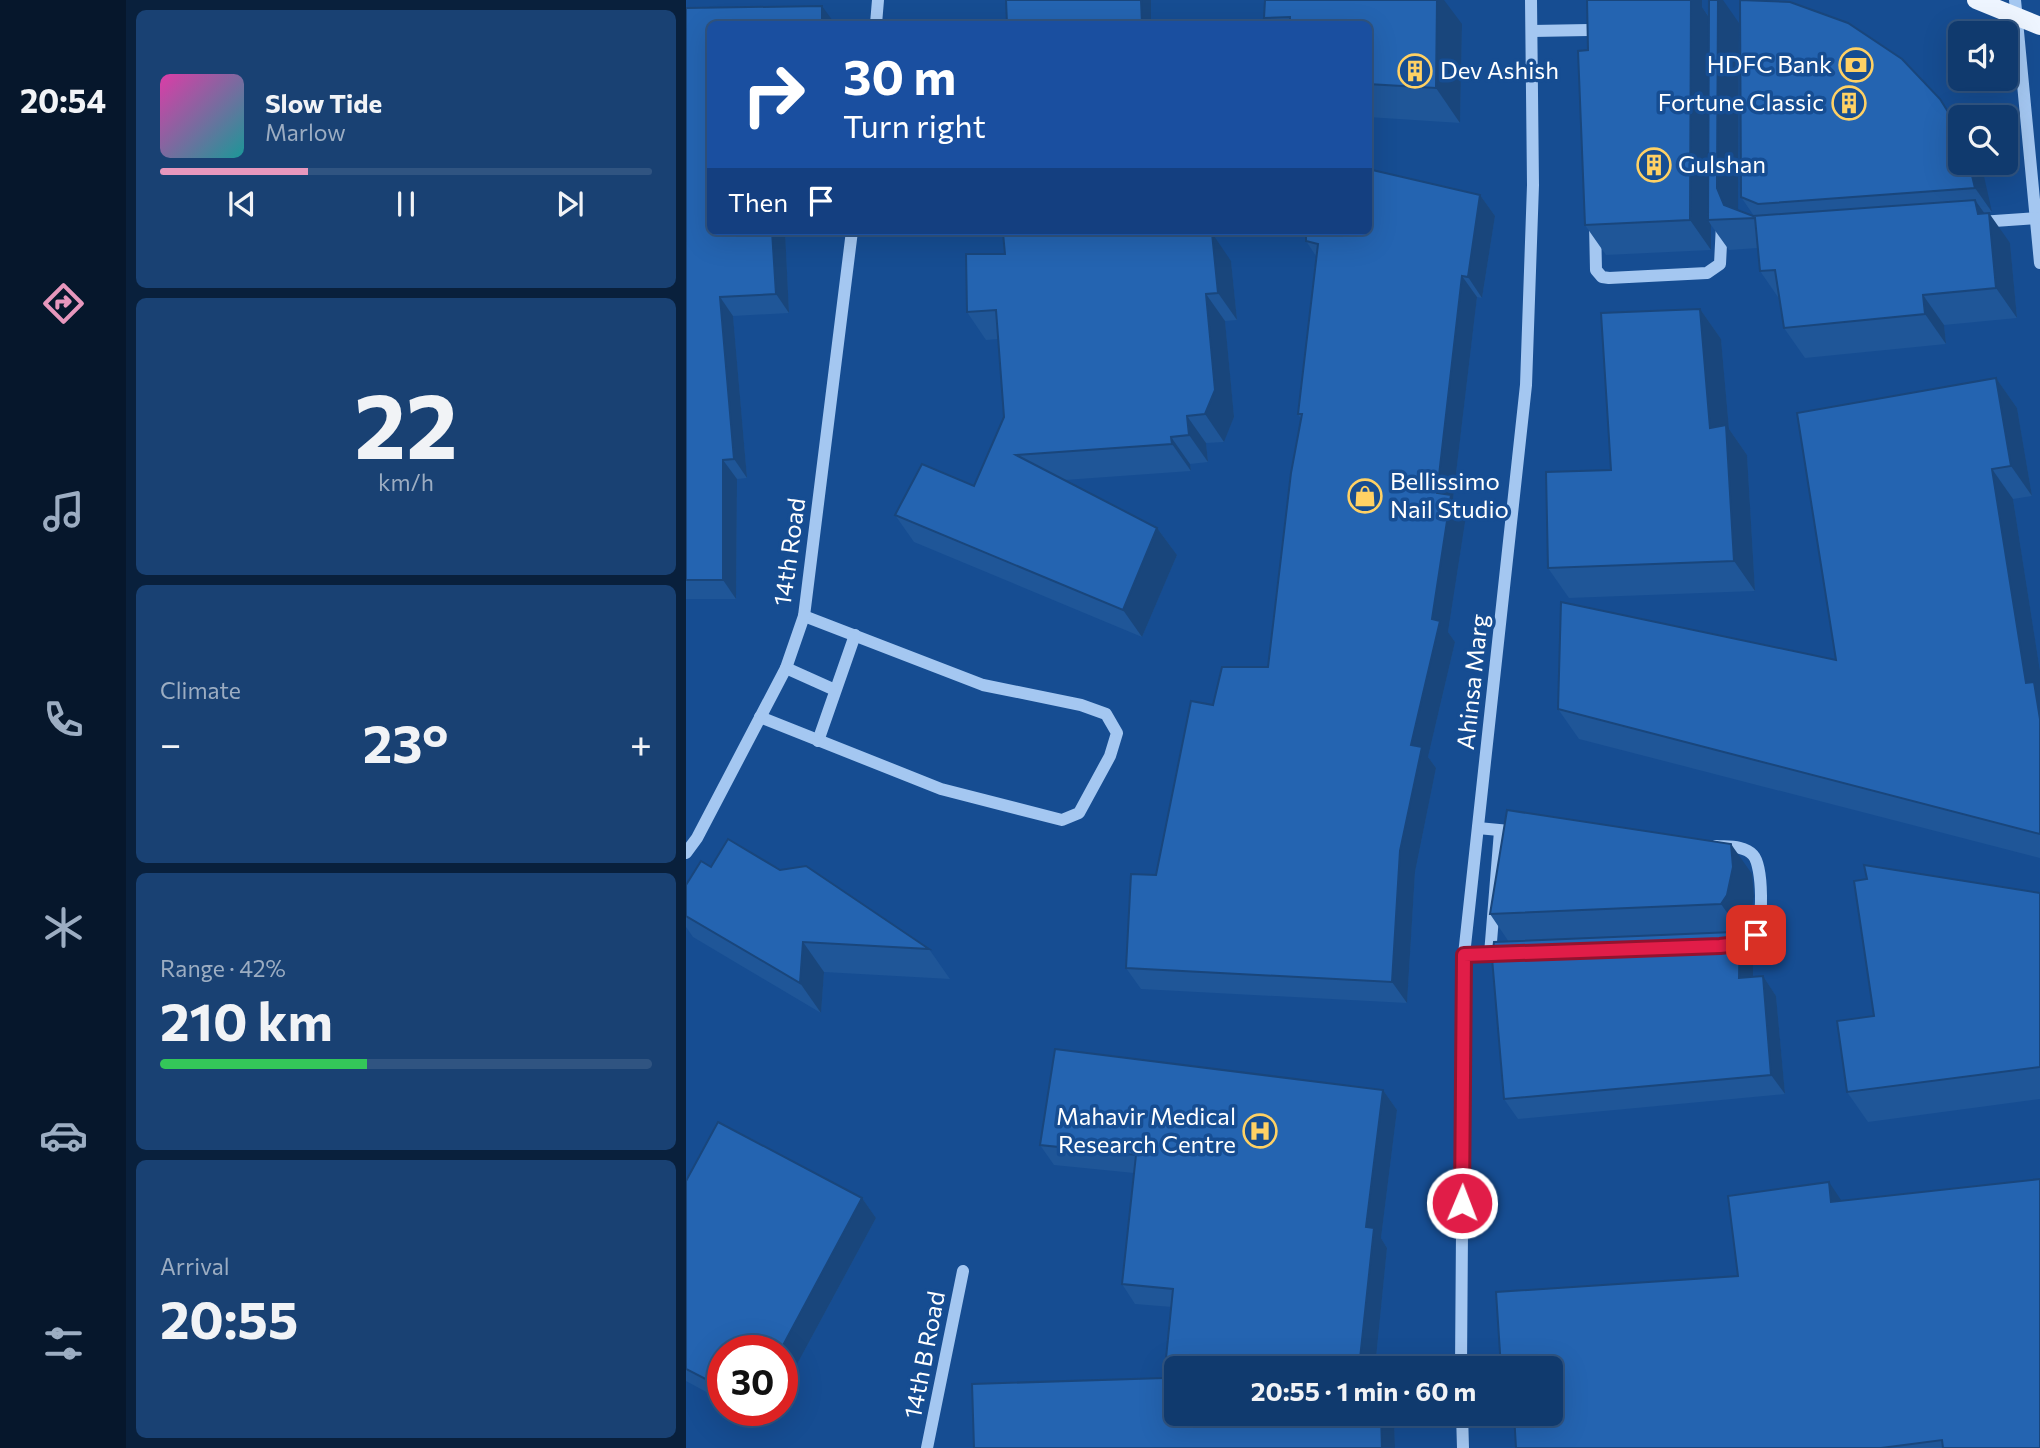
<!DOCTYPE html>
<meta charset="utf-8">
<style>
:root{--surface:#103a6e;--page:#194173;--text:#f1f3f6;--muted:#9cadc2;--line:#305481;--accent:#e797bd}
body{margin:0;font-family:Commissioner,sans-serif;background:var(--page);color:var(--text);height:100vh;display:flex;flex-direction:column;font-size:26px;white-space:nowrap}
*{box-sizing:border-box;margin:0}
p{font-size:23px;color:var(--muted)}
.icon{flex:none;width:38px;height:38px;fill:none;stroke:currentColor;stroke-width:2;stroke-linecap:round;stroke-linejoin:round}
.map{position:relative;flex:1;overflow:hidden}
.drawer{display:flex;flex-direction:column;gap:10px;padding:10px;background:#09203c;width:560px}
.drawer>*{flex:none}
.top-card{position:absolute;left:21px;top:21px;width:665px;height:214px;border-radius:10px;box-shadow:0 7px 28px #0002,0 0 0 2px var(--line);background:#1a4fa0;color:#fff;overflow:hidden}
.controls{position:absolute;left:1262px;top:21px;display:grid;gap:14px}
.controls a{display:grid;place-items:center;width:70px;height:70px;border-radius:10px;background:var(--surface);box-shadow:0 7px 28px #0002,0 0 0 2px var(--line);font-size:35px}
.speed{position:absolute;left:21px;top:1335px;display:flex;gap:14px;font-size:35px;font-weight:700;text-align:center}
.speed>*{display:grid;place-content:center;width:91px;height:91px;border-radius:50%;background:var(--surface);box-shadow:0 7px 28px #0002,0 0 0 2px var(--line);line-height:1}
.speed .limit{border:10px solid #d22;background:#fff;color:#111}
.pin{position:absolute;display:grid;place-items:center;width:60px;height:60px;color:#fff;margin:-30px;border-radius:14px;box-shadow:0 4px 10px #0006}
.me{position:absolute;width:77px;margin:-38px;rotate:1deg;stroke-linejoin:round;filter:drop-shadow(0 0 5px #0008)}
.turn{display:flex;align-items:center;gap:24px;height:147px;padding:0 21px;font-size:32px}
.turn .icon{width:91px;height:91px;stroke-width:2.5}
.turn b{display:block;font-size:49px;line-height:60px}
.then{display:flex;align-items:center;height:66px;padding:0 21px;background:#0003;gap:14px;font-size:26px}
.big{font-size:52px;font-weight:700;line-height:1.1}
.drawer .widget{flex:1;display:flex;flex-direction:column;justify-content:center;gap:10px;min-width:0;padding:0 24px;border-radius:10px;background:var(--page)}
.drawer .dial{align-items:center;gap:0}
.dial b{font-size:91px;line-height:1}
.song{display:flex;align-items:center;gap:21px}
.cover{width:84px;height:84px;border-radius:10px;background:linear-gradient(135deg,hsl(320 70% 55%),hsl(180 70% 35%))}
.played{height:7px;border-radius:4px;background:linear-gradient(90deg,var(--accent) 30%,var(--line) 30%)}
.keys{display:flex;justify-content:space-around;direction:ltr}
.heat{display:flex;justify-content:space-between;align-items:center;font-size:38px;direction:ltr}
.charge{height:10px;border-radius:5px;background:linear-gradient(90deg,#34c759 42%,var(--line) 0)}
.trip{position:absolute;left:478px;top:1356px;width:399px;height:70px;border-radius:10px;background:var(--surface);box-shadow:0 7px 28px #0002,0 0 0 2px var(--line);font-weight:700;line-height:70px;text-align:center}
main{display:flex;flex:1;min-height:0}
.dock{display:flex;flex-direction:column;width:126px;justify-content:space-around;align-items:center;background:#06172c;color:var(--muted)}
.dock .icon{width:49px;height:49px}
.dock .current{color:var(--accent)}
.dock b{font-size:32px;color:var(--text)}
.map>svg:first-child{display:block}
</style>
<main>
<nav class="dock">
<b>20:54</b>
<svg class="icon current" aria-label="directions" viewBox="0 0 24 24"><path d="M12 3l9 9-9 9-9-9zM9 14v-3h6M13 9l2 2-2 2"/></svg>
<svg class="icon" aria-label="music" viewBox="0 0 24 24"><path d="M9 18V5l10-2v13"/><circle cx="6" cy="18" r="3"/><circle cx="16" cy="16" r="3"/></svg>
<svg class="icon" aria-label="phone" viewBox="0 0 24 24"><path d="M5 4h4l2 5-3 2q2 4 5 5l2-3 5 2v4C11 20 4 13 5 4z"/></svg>
<svg class="icon" aria-label="climate" viewBox="0 0 24 24"><path d="M12 3v18M4 7l16 10M4 17L20 7"/></svg>
<svg class="icon" aria-label="car" viewBox="0 0 24 24"><path d="M5 17H2v-5l4-1 3-4h7l3 4 3 1v5h-3M9 17h6M6 11h13"/><circle cx="7" cy="17" r="2"/><circle cx="17" cy="17" r="2"/></svg>
<svg class="icon" aria-label="filters" viewBox="0 0 24 24"><path d="M4 7h16M4 17h16"/><circle cx="9" cy="7" r="2"/><circle cx="15" cy="17" r="2"/></svg>
</nav>
<section class="drawer">
<div class="widget">
<div class="song"><i class="cover"></i><div><b>Slow Tide</b><p>Marlow</p></div></div>
<div class="played"></div>
<div class="keys"><svg class="icon" aria-label="previous" viewBox="0 0 24 24"><path d="M18 5L8 12l10 7zM5 5v14"/></svg><svg class="icon" aria-label="pause" viewBox="0 0 24 24"><path d="M8 5v14M16 5v14"/></svg><svg class="icon" aria-label="next" viewBox="0 0 24 24"><path d="M6 5l10 7-10 7zM19 5v14"/></svg></div>
</div>
<div class="widget dial"><b>22</b><p>km/h</p></div>
<div class="widget"><p>Climate</p>
<div class="heat"><a>−</a><b class="big">23°</b><a>+</a></div>
</div>
<div class="widget"><p>Range · 42%</p><b class="big">210 km</b><div class="charge"></div></div>
<div class="widget"><p>Arrival</p><b class="big">20:55</b></div>
</section>
<div class="map">
<svg width="1354" height="1448" viewBox="0 0 1354 1448">
<rect width="100%" height="100%" fill="#164d92"/>
<g fill="none" stroke-linecap="round" stroke-linejoin="round">
<g stroke="#a4c7f1" stroke-width="12">
<path d="M1329,0L1354,263"/>
<path d="M190,24L192,0"/>
<path d="M846,31L903,30"/>
<path d="M1294,222L1350,218"/>
<path d="M909,224L910,270L916,277L923,278L1021,273L1034,264L1036,224"/>
<path d="M100,668L149,690"/>
<path d="M74,717L255,789L376,820L393,813L424,756L431,733L420,714L395,705L297,685L118,616"/>
<path d="M132,741L169,635"/>
<path d="M792,828L834,832"/>
<path d="M1030,846C1042,847 1058,845 1067,855C1077,866 1078,925 1068,936C1063,943 1056,943 1048,944"/>
<path d="M0,853L11,838L100,668L118,616L166,231"/>
<path d="M804,954L814,831"/>
<path d="M778,955L820,953"/>
<path d="M775,1368L778,955L840,385L847,185L845,0"/>
<path d="M776,1414L777,1448"/>
<path d="M241,1448L277,1271"/>
</g>
<path stroke="#eef5ff" stroke-width="18" d="M1290,0L1354,26"/>
</g>
<g fill="#1f5698">
<path d="M579,0L776,24L774,123L682,117V24H583L578,18Z"/>
<path d="M901,0H1016V7L1023,17L1053,23L1052,210L1068,216L1055,197L1254,99L1274,128V163L1306,212L1298,213L1324,243L1331,318L1258,325L1260,344L1119,358L1098,328L1094,300L1074,271L1072,248L1043,250L1025,225V250L920,255L899,225L902,50Z"/>
<path d="M0,8L24,24L99,231L103,313L47,316L61,478L51,479L50,599H0Z"/>
<path d="M794,195L809,216L796,298L791,297L767,499L780,516L762,632L769,642L742,757L750,768L729,872L721,1003L455,989L440,968L470,875L527,705L582,667L615,419L612,414L630,256L620,241Z"/>
<path d="M516,231V234L545,261L551,320L539,321L548,417L538,442L520,443L522,462L504,464L505,471L379,480L471,528L491,555L456,637L228,542L209,515L288,486L318,417L312,339L300,340L281,312L319,254L323,232Z"/>
<path d="M1014,309L1035,339L1043,429L1061,455L1069,591L883,598L862,568L925,470Z"/>
<path d="M1310,378L1331,408L1346,496L1327,499L1354,671V858L893,739L872,709L1150,660Z"/>
<path d="M25,867L94,870L243,949L264,979L138,972L135,1013L7,937L0,927V916Z"/>
<path d="M1066,874L1068,897L1062,925L1057,933L1067,948V977L1077,976L1090,996L1099,1094L832,1119L818,1099L823,942L804,914Z"/>
<path d="M1354,893V1099L1182,1122L1161,1092L1188,1016Z"/>
<path d="M369,1049L697,1090L711,1110L695,1238L701,1248L689,1368H490V1414H695V1421V1414H703L708,1421L709,1448H288L286,1384L478,1378L486,1307L449,1304L436,1284L448,1173L368,1165L354,1145Z"/>
<path d="M0,1181L176,1198L190,1218L96,1392V1351H37V1401L0,1381Z"/>
<path d="M1156,1201L1354,1448H830L829,1427L820,1414H864Z"/>
<path d="M55,1410H86L80,1423Z"/>
</g>
<g fill="#19467c">
<path d="M455,0H465V24H456Z"/>
<path d="M751,0H758L776,24L774,123L750,88Z"/>
<path d="M1001,0H1016V7L1026,22L1022,220L1025,225V250L1004,220Z"/>
<path d="M1032,0H1037L1053,23L1052,218L1038,205L1031,188Z"/>
<path d="M136,6L149,24H136Z"/>
<path d="M1254,99L1274,128V131Z"/>
<path d="M1283,163H1295L1306,212L1289,188Z"/>
<path d="M794,195L809,216L796,298L782,277Z"/>
<path d="M1289,200L1304,221L1303,213L1324,243L1331,318L1310,288Z"/>
<path d="M86,231H99L103,313L90,294Z"/>
<path d="M500,231H516L519,262L500,234Z"/>
<path d="M526,233L545,261L551,320L532,293Z"/>
<path d="M776,276L791,297L767,499L780,516L762,632L769,642L742,757L750,768L729,872L721,1003L706,982L714,851L725,745L746,619L751,493Z"/>
<path d="M520,294L539,321L548,417L538,442L519,414Z"/>
<path d="M1237,295L1258,325L1260,344L1239,314Z"/>
<path d="M34,297L47,316L61,478L48,459Z"/>
<path d="M1014,309L1035,339L1043,429L1061,455L1069,591L1048,561L1024,428Z"/>
<path d="M1310,378L1331,408L1346,496L1325,466Z"/>
<path d="M501,416L520,443L522,462L503,435Z"/>
<path d="M485,437L504,464L505,471L486,444Z"/>
<path d="M37,460L51,479L50,599L37,580Z"/>
<path d="M1306,469L1327,499L1354,671V719L1340,683Z"/>
<path d="M471,528L491,555L456,637L437,610Z"/>
<path d="M1045,844L1066,874L1068,897L1062,925L1057,933L1067,948V998L1053,978L1054,931L1035,904Z"/>
<path d="M117,942L138,972L135,1013L114,983Z"/>
<path d="M1077,976L1090,996L1099,1094L1085,1075Z"/>
<path d="M697,1090L711,1110L695,1238L701,1248L689,1368H673L680,1227Z"/>
<path d="M1143,1182L1159,1206L1145,1202Z"/>
<path d="M176,1198L190,1218L96,1392V1351H94Z"/>
<path d="M71,1410H86L80,1423Z"/>
<path d="M695,1414H703L708,1421L709,1448H696Z"/>
</g>
<g fill="#2464b1" stroke="#19467c" stroke-width="2">
<path d="M320,0H455L456,24H321Z"/>
<path d="M579,0H751L750,88L682,84V24H604V17L578,18Z"/>
<path d="M901,0H1005L1004,220L899,225L892,51L902,50Z"/>
<path d="M1023,0H1032L1031,188L1038,205L1067,216L1289,200L1292,214L1303,213L1310,288L1237,295L1239,314L1098,328L1089,270L1074,271L1069,218L1022,220Z"/>
<path d="M1054,0L1104,2L1162,23L1216,59L1254,99L1274,131V163H1283L1289,188L1072,204L1055,197Z"/>
<path d="M136,6V24H24V231H86L90,294L34,297L48,459L37,460V580H0V8Z"/>
<path d="M682,169L794,195L782,277L776,276L751,493L765,495L746,619L754,621L725,745L736,747L714,851L706,982L440,968L445,874L470,875L505,701L527,705L536,667H582L605,473L616,414H612L632,244L620,241V231H682Z"/>
<path d="M323,231H500V234L526,233L532,293L520,294L529,390L519,414L501,416L503,435L485,437L486,444L330,455L471,528L437,610L209,515L236,464L288,486L318,417L310,310L281,312L280,254H319L317,233L323,232Z"/>
<path d="M1014,309L1024,428L1040,425L1048,561L862,568L860,472L925,470L915,313Z"/>
<path d="M1310,378L1325,466L1306,469L1340,683L1348,682L1354,719V834L872,709L875,602L1150,660L1111,413Z"/>
<path d="M821,810L1045,844L1047,867L1041,895L1035,904L804,914Z"/>
<path d="M42,839L94,870L120,866L243,949L117,942L114,983L0,916V885L15,861L25,867Z"/>
<path d="M1178,865L1354,893V1067L1161,1092L1151,1021L1188,1016L1168,881L1181,879Z"/>
<path d="M1054,928L1053,978L1077,976L1085,1075L818,1099L806,958L808,942L1047,932Z"/>
<path d="M369,1049L697,1090L680,1227L688,1228L673,1368H490V1414H695L696,1448H288L286,1384L478,1378L487,1289L436,1284L450,1155L354,1145Z"/>
<path d="M32,1122L176,1198L94,1351H37V1388L0,1369V1181Z"/>
<path d="M1354,1179V1448H1257L1256,1440L1195,1448H830L828,1414H864V1368H815L810,1292L1052,1276L1042,1196L1143,1182L1145,1202Z"/>
</g>
<g fill="none" stroke-linecap="round" stroke-linejoin="round">
<defs>
<path id="route" d="M776,1203L778,955L1034,946L1060,943L1070,935"/>
</defs>
<use href="#route" stroke="#92132f" stroke-width="18"/>
<use href="#route" stroke="#e11d48" stroke-width="12"/>
</g>
<defs>
<symbol id="bank-ring" viewBox="-11 -11 22 22"><circle r="9.5" fill="#164d92" stroke="#ffd164" stroke-width="1.5"/><path d="M-6-4H6V4H-6ZM0-2.3a2.3 2.3 0 1 0 0 4.6a2.3 2.3 0 1 0 0-4.6Z" fill="#ffd164"/></symbol>
<symbol id="building-ring" viewBox="-11 -11 22 22"><circle r="9.5" fill="#164d92" stroke="#ffd164" stroke-width="1.5"/><path d="M-4-6H4V6H1V3H-1V6H-4ZM-2.5-4.3h1.7v1.8h-1.7ZM.8-4.3h1.7v1.8H.8ZM-2.5-1h1.7V.8h-1.7ZM.8-1h1.7V.8H.8Z" fill="#ffd164"/></symbol>
<symbol id="shop-ring" viewBox="-11 -11 22 22"><circle r="9.5" fill="#164d92" stroke="#ffd164" stroke-width="1.5"/><path d="M-5-2.5h2.3a2.7 3.5 0 0 1 5.4 0H5L5.5 6h-11ZM-1.5-2.5h3a1.5 2.3 0 0 0-3 0Z" fill="#ffd164"/></symbol>
<symbol id="hospital-ring" viewBox="-11 -11 22 22"><circle r="9.5" fill="#164d92" stroke="#ffd164" stroke-width="1.5"/><path d="M-5-5h3v3.5h4V-5h3V5h-3V1.5h-4V5h-3Z" fill="#ffd164"/></symbol>
</defs>
<g fill-rule="evenodd">
<use href="#bank-ring" x="1151" y="46" width="38" height="38"/>
<use href="#building-ring" x="710" y="52" width="38" height="38"/>
<use href="#building-ring" x="1144" y="84" width="38" height="38"/>
<use href="#building-ring" x="949" y="146" width="38" height="38"/>
<use href="#shop-ring" x="660" y="477" width="38" height="38"/>
<use href="#hospital-ring" x="555" y="1112" width="38" height="38"/>
</g>
<g text-anchor="middle" stroke-width="7" stroke-linejoin="round" paint-order="stroke">
<g font-size="24" fill="#fff" stroke="#164d92" text-anchor="end">
<text x="1146" y="73">HDFC Bank</text>
<text x="754" y="79" text-anchor="start">Dev Ashish</text>
<text x="1138" y="111">Fortune Classic</text>
<text x="992" y="173" text-anchor="start">Gulshan</text>
<text x="704" y="490" text-anchor="start">Bellissimo<tspan x="704" dy="28">Nail Studio</tspan></text>
<text x="550" y="1125">Mahavir Medical<tspan x="550" dy="28">Research Centre</tspan></text>
</g>
<g font-size="24" fill="#fff" stroke="#164d92">
<text transform="translate(104 552) rotate(-82)" y="8">14th Road</text>
<text transform="translate(787 682) rotate(-84)" y="8">Ahinsa Marg</text>
<text transform="translate(239 1355) rotate(-79)" y="8">14th B Road</text>
</g>
</g>
</svg>
<div class="controls">
<a><svg class="icon" aria-label="sound" viewBox="0 0 24 24"><path d="M4 9h4l5-4v14l-5-4H4zM17 9q2 3 0 6"/></svg></a>
<a><svg class="icon" aria-label="search" viewBox="0 0 24 24"><circle cx="10" cy="10" r="6"/><path d="M15 15l6 6"/></svg></a>
</div>
<div class="speed"><div class="limit">30</div></div>
<div class="pin" style="left:1070px;top:935px;background:#d93025"><svg class="icon" aria-label="arrive" viewBox="0 0 24 24"><path d="M6 21V4h12l-3 4 3 4H6"/></svg></div>
<svg class="me" style="left:776px;top:1203px" viewBox="-20 -20 40 40"><circle r="17" fill="#e11d48" stroke="#fff" stroke-width="3"/><path d="M0-11L8 9 0 5-8 9z" fill="#fff"/></svg>
<div class="trip">20:55 · 1 min · 60 m</div>
<div class="top-card">
<div class="turn"><svg class="icon" aria-label="right" viewBox="0 0 24 24"><path d="M7 20v-9h11M14 6l5 5-5 5"/></svg><div><b>30 m</b>Turn right</div></div>
<div class="then">Then<svg class="icon" aria-label="arrive" viewBox="0 0 24 24"><path d="M6 21V4h12l-3 4 3 4H6"/></svg></div>
</div>
</div>
</main>
